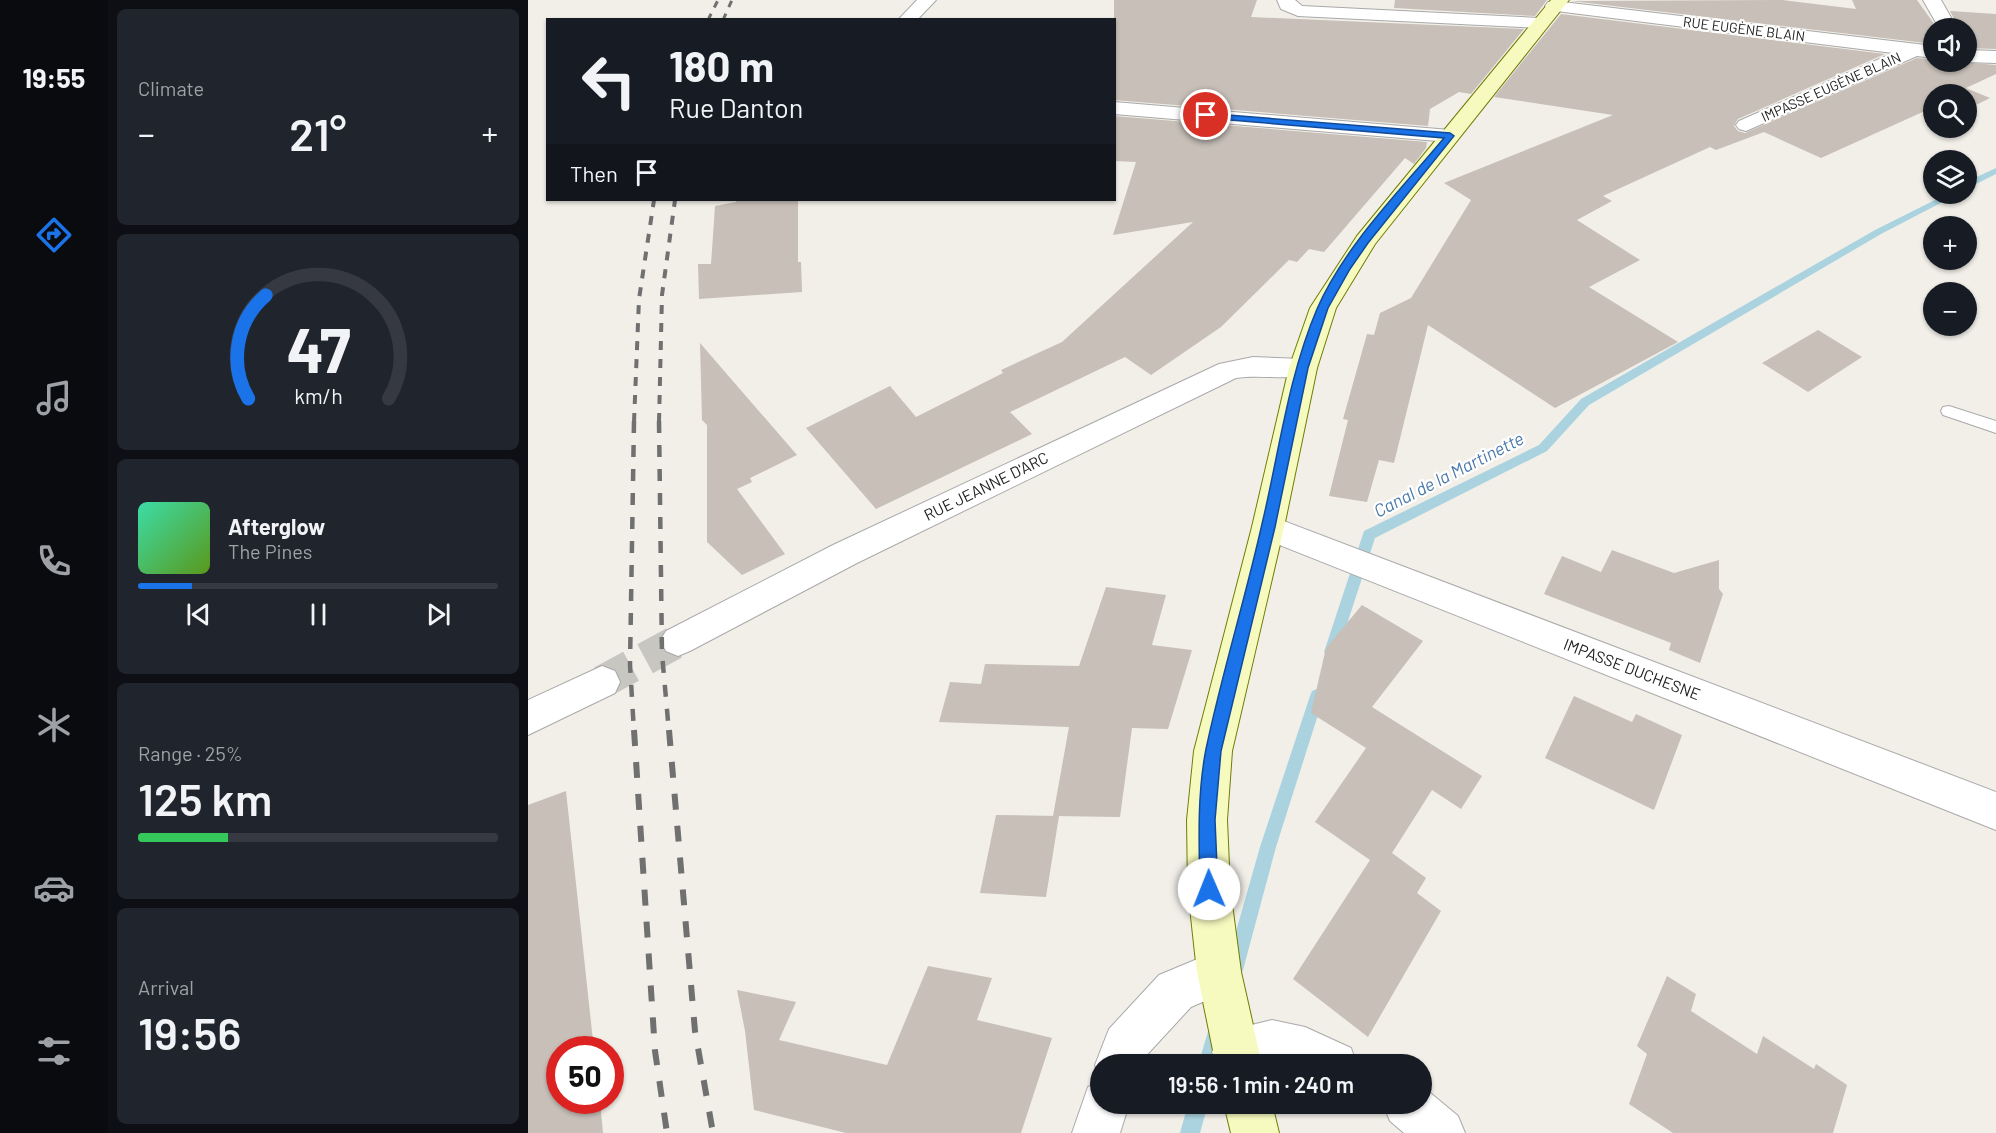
<!DOCTYPE html>
<meta charset="utf-8">
<style>
:root{--surface:#171b24;--page:#20242c;--text:#f1f3f6;--muted:#9ea1a6;--line:#363941;--accent:#1a73e8}
body{margin:0;font-family:Barlow,sans-serif;background:var(--page);color:var(--text);height:100vh;display:flex;flex-direction:column;font-size:22px;white-space:nowrap}
*{box-sizing:border-box;margin:0}
p{font-size:20px;color:var(--muted)}
.icon{flex:none;width:33px;height:33px;fill:none;stroke:currentColor;stroke-width:2;stroke-linecap:round;stroke-linejoin:round}
.map{position:relative;flex:1;overflow:hidden}
.side{display:flex;flex-direction:column;gap:9px;padding:9px;background:#0d0f14;width:420px}
.side>*{flex:none}
.top-card{position:absolute;left:18px;top:18px;width:570px;height:183px;border-radius:0px;box-shadow:0 2px 4px #0004;background:#171b24;color:var(--text);overflow:hidden}
.tools{position:absolute;left:1395px;top:18px;display:grid;gap:12px}
.tools a{display:grid;place-items:center;width:54px;height:54px;border-radius:50%;background:var(--surface);box-shadow:0 2px 4px #0004;font-size:30px}
.speed{position:absolute;left:18px;top:1036px;display:flex;gap:12px;font-size:30px;font-weight:700;text-align:center}
.speed>*{display:grid;place-content:center;width:78px;height:78px;border-radius:50%;background:var(--surface);box-shadow:0 2px 4px #0004;line-height:1}
.speed .limit{border:9px solid #d22;background:#fff;color:#111}
.pin{position:absolute;display:grid;place-items:center;width:51px;height:51px;color:#fff;margin:-26px;border:3px solid #fff;border-radius:50%;box-shadow:0 2px 6px #0007}
.me{position:absolute;width:66px;margin:-33px;rotate:359deg;stroke-linejoin:round;filter:drop-shadow(0 0 4px #0008)}
.turn{display:flex;align-items:center;gap:21px;height:126px;padding:0 24px;font-size:27px}
.turn .icon{width:78px;height:78px;stroke-width:2.5}
.turn b{display:block;font-size:42px;line-height:51px}
.then{display:flex;align-items:center;height:57px;padding:0 24px;background:#0003;gap:12px;font-size:22px}
.big{font-size:45px;font-weight:600;line-height:1.1}
.side .tile{flex:1;display:flex;flex-direction:column;justify-content:center;gap:9px;min-width:0;padding:0 21px;border-radius:9px;background:var(--page)}
.side .dial{align-items:center;gap:0}
.dial svg{height:156px;overflow:visible;fill:none;stroke:var(--line);stroke-width:7;stroke-linecap:round;text-anchor:middle}
.dial text{fill:var(--text);stroke:none}
.song{display:flex;align-items:center;gap:18px}
.cover{width:72px;height:72px;border-radius:9px;background:linear-gradient(135deg,hsl(160 70% 55%),hsl(90 70% 35%))}
.played{height:6px;border-radius:3px;background:linear-gradient(90deg,var(--accent) 15%,var(--line) 15%)}
.keys{display:flex;justify-content:space-around;direction:ltr}
.heat{display:flex;justify-content:space-between;align-items:center;font-size:33px;direction:ltr}
.charge{height:9px;border-radius:4px;background:linear-gradient(90deg,#34c759 25%,var(--line) 0)}
.trip{position:absolute;left:562px;top:1054px;width:342px;height:60px;border-radius:30px;background:var(--surface);box-shadow:0 2px 4px #0004;font-weight:600;line-height:60px;text-align:center}
main{display:flex;flex:1;min-height:0}
.tabs{display:flex;flex-direction:column;width:108px;justify-content:space-around;align-items:center;background:#090b0e;color:var(--muted)}
.tabs .icon{width:42px;height:42px}
.tabs .active{color:var(--accent)}
.tabs b{font-size:27px;color:var(--text)}
.map>svg:first-child{display:block}
</style>
<main>
<nav class="tabs">
<b>19:55</b>
<svg class="icon active" aria-label="directions" viewBox="0 0 24 24"><path d="M12 3l9 9-9 9-9-9zM9 14v-3h6M13 9l2 2-2 2"/></svg>
<svg class="icon" aria-label="music" viewBox="0 0 24 24"><path d="M9 18V5l10-2v13"/><circle cx="6" cy="18" r="3"/><circle cx="16" cy="16" r="3"/></svg>
<svg class="icon" aria-label="phone" viewBox="0 0 24 24"><path d="M5 4h4l2 5-3 2q2 4 5 5l2-3 5 2v4C11 20 4 13 5 4z"/></svg>
<svg class="icon" aria-label="climate" viewBox="0 0 24 24"><path d="M12 3v18M4 7l16 10M4 17L20 7"/></svg>
<svg class="icon" aria-label="car" viewBox="0 0 24 24"><path d="M5 17H2v-5l4-1 3-4h7l3 4 3 1v5h-3M9 17h6M6 11h13"/><circle cx="7" cy="17" r="2"/><circle cx="17" cy="17" r="2"/></svg>
<svg class="icon" aria-label="filters" viewBox="0 0 24 24"><path d="M4 7h16M4 17h16"/><circle cx="9" cy="7" r="2"/><circle cx="15" cy="17" r="2"/></svg>
</nav>
<section class="side">
<div class="tile"><p>Climate</p>
<div class="heat"><a>−</a><b class="big">21°</b><a>+</a></div>
</div>
<div class="tile dial"><svg viewBox="0 0 100 80">
<path d="M14 69A42 42 0 1 1 86 69"/>
<path d="M14 69A42 42 0 0 1 23 16" stroke="#1a73e8"/>
<text x="50" y="56" font-size="32" font-weight="700">47</text>
<text x="50" y="72" font-size="11">km/h</text>
</svg></div>
<div class="tile">
<div class="song"><i class="cover"></i><div><b>Afterglow</b><p>The Pines</p></div></div>
<div class="played"></div>
<div class="keys"><svg class="icon" aria-label="previous" viewBox="0 0 24 24"><path d="M18 5L8 12l10 7zM5 5v14"/></svg><svg class="icon" aria-label="pause" viewBox="0 0 24 24"><path d="M8 5v14M16 5v14"/></svg><svg class="icon" aria-label="next" viewBox="0 0 24 24"><path d="M6 5l10 7-10 7zM19 5v14"/></svg></div>
</div>
<div class="tile"><p>Range · 25%</p><b class="big">125 km</b><div class="charge"></div></div>
<div class="tile"><p>Arrival</p><b class="big">19:56</b></div>
</section>
<div class="map">
<svg width="1468" height="1133" viewBox="0 0 1468 1133">
<rect width="100%" height="100%" fill="#f2efe9"/>
<g fill="none" stroke-linecap="round" stroke-linejoin="round">
<g fill="#aad3df" fill-rule="evenodd">
<path d="M1468,168V174L1438,189V182Z"/>
<path d="M1419,194H1430L1353,234L1061,405L1019,451L847,538L810,652L808,656L803,658L798,656L796,652L836,531L1011,445L1053,399L1347,230Z"/>
<path d="M789,689L794,691L796,696L748,847L715,970L712,976L706,979L700,976L697,970L732,847L782,696L784,691Z"/>
<path d="M689,1023L696,1025L698,1032L690,1065H670L682,1025Z"/>
<path d="M660,1104H680L672,1133H652Z"/>
</g>
</g>
<g fill="#c7bfb8">
<path d="M586,0H729L723,17L996,29L943,94L931,92L902,109L900,126L586,100Z"/>
<path d="M867,0H1019L1007,16L866,8Z"/>
<path d="M1254,0L1328,9L1324,0H1389L1409,28H1406V44L1043,1Z"/>
<path d="M1422,11L1468,14V49L1438,48V28H1431Z"/>
<path d="M1033,14L1357,54L1210,119L1206,126L1210,131L1217,133L1389,58L1468,65V74L1438,88L1462,98L1438,110V94H1406V113L1399,110L1293,158L1236,132L1188,150L1182,147L1075,196L1084,201L1049,220L1112,260L1061,287L1150,342L1027,408L900,325L866,463L851,460L839,502L801,496L820,420L815,419L839,334L846,335L852,313L883,298L943,200L916,183L1085,115L966,97Z"/>
<path d="M586,116L899,142L898,148L886,164L877,158L796,252L781,249L769,262L761,260L693,327L623,375L597,357L482,412L504,434L348,509L278,428L362,386L388,417L475,373L473,370L534,342L665,222L585,235L608,162L586,161Z"/>
<path d="M208,200H270V262H273L274,292L171,299L170,264H183L187,206L208,202Z"/>
<path d="M1290,330L1334,357L1280,392L1234,363Z"/>
<path d="M172,343L269,455L222,478L224,482L209,489L257,554L214,575L179,542V425L174,420Z"/>
<path d="M1084,550L1146,573L1191,560V589L1195,594L1172,663L1141,650L1143,643L1016,594L1034,556L1073,572Z"/>
<path d="M578,587L638,595L624,645L664,650L640,729L604,728L592,817L525,816L541,727L411,722L422,682L453,684L457,664L551,666Z"/>
<path d="M834,605L895,641L844,707L954,776L933,809L904,790L864,853L898,878L889,893L913,911L840,1037L765,979L842,860L787,822L838,748L783,713L798,648Z"/>
<path d="M1046,696L1104,722L1108,714L1154,735L1126,810L1017,758Z"/>
<path d="M38,791L66,1050H32V1101H72L75,1133H0V805Z"/>
<path d="M468,815L531,816L518,897L452,893Z"/>
<path d="M400,966L464,978L449,1020L524,1038L493,1133H318L226,1110L217,1031L209,990L268,1002L251,1040L359,1065Z"/>
<path d="M1139,976L1168,994L1163,1011L1229,1054L1235,1036L1286,1069L1288,1064L1319,1085L1305,1133H1145L1101,1104L1119,1054L1109,1046Z"/>
</g>
<g fill="none" stroke-linecap="round" stroke-linejoin="round">
<path stroke="#c8c6c1" stroke-width="33" stroke-dasharray="33 16" stroke-linecap="butt" d="M74,682L150,641"/>
<defs>
<path id="lane" d="M1421,406L1468,421V433L1415,415L1413,411L1415,407Z"/>
<g id="street">
<path d="M389,0H408L389,20H370Z"/>
<path d="M749,0H767L774,6L1012,18L1018,19L1021,23L1018,27L1012,28L770,16L753,9Z"/>
<path d="M1395,0H1413L1429,28H1411Z"/>
<path d="M1026,1L1406,46V58L1389,56L1218,131L1211,129L1208,125L1211,121L1365,53L1020,10L1017,6L1020,2Z"/>
<path d="M1438,50L1468,51V63L1438,62Z"/>
<path d="M586,102L922,130L929,132L932,136L929,140L922,142L586,114Z"/>
<path d="M725,357L775,359L785,362L789,368L785,374C760,381 733,374 708,378L329,563L162,651L150,656L138,651L132,641L138,631L305,545L691,364Z"/>
<path d="M740,515L1468,792V830L729,536L724,527L729,518Z"/>
<path d="M74,666L87,671L92,682L87,693L0,735V700Z"/>
<path d="M691,950L707,956L713,972L707,988L663,1007L615,1059L613,1065H573V1081L567,1065L581,1029L631,975Z"/>
<path d="M744,1020L777,1027L823,1048L829,1065H689L684,1052L691,1036L707,1029Z"/>
<path d="M573,1082V1104H601L592,1133H544L560,1087Z"/>
<path d="M894,1086L930,1116L937,1133H876L862,1121L855,1104H894Z"/>
</g>
<g id="secondary">
<path d="M1023,0H1041L847,244L808,308L789,368L756,527L704,751L699,820L702,889L713,972L734,1065H688L669,972L660,889L659,820L666,751L724,527L761,368L782,308L829,236Z"/>
<path d="M696,1104H744L751,1133H703Z"/>
</g>
</defs>
<use href="#lane" stroke="#a9a9a9" stroke-width="2"/>
<use href="#street" stroke="#a9a9a9" stroke-width="2"/>
<use href="#secondary" stroke="#707d05" stroke-width="2"/>
<use href="#lane" fill="#fff" fill-rule="evenodd"/>
<use href="#street" fill="#fff" fill-rule="evenodd"/>
<use href="#secondary" fill="#f7fabf" fill-rule="evenodd"/>
<g stroke="#707070" stroke-width="3" stroke-dasharray="7 7" stroke-linecap="butt">
<path d="M180,20L190,0"/>
<path d="M195,20L204,0"/>
</g>
<g stroke="#707070" stroke-width="4" stroke-dasharray="9 9" stroke-linecap="butt">
<path d="M106,422L111,299L126,200"/>
<path d="M131,422L134,295L147,200"/>
</g>
<g stroke="#707070" stroke-width="4.5" stroke-dasharray="12 12" stroke-linecap="butt">
<path d="M106,421L102,665L106,732"/>
<path d="M131,421L134,654L141,732"/>
</g>
<g stroke="#707070" stroke-width="6" stroke-dasharray="16 16" stroke-linecap="butt">
<path d="M106,730L127,1051L139,1133"/>
<path d="M141,730L167,1031L185,1133"/>
</g>
</g>
<path fill="#1a73e8" stroke="#114b97" stroke-width="1.5" d="M675,113L922,133L926,136L840,243L822,269L800,308L780,368L747,527L693,751L687,820L690,889L687,895L681,898L675,895L672,889C671,843 669,795 678,749C694,673 717,600 734,524C751,453 760,377 789,309C817,245 872,191 916,138L678,118L675,117Z"/>
<g text-anchor="middle" stroke-width="4.5" stroke-linejoin="round" paint-order="stroke">
<g font-size="14" fill="#222" stroke="#fff">
<text transform="translate(1216 29) rotate(7)" y="5">RUE EUGÈNE BLAIN</text>
<text transform="translate(1303 87) rotate(-24)" y="5">IMPASSE EUGÈNE BLAIN</text>
</g>
<g font-size="16" fill="#222" stroke="#fff">
<text transform="translate(458 486) rotate(-26)" y="6">RUE JEANNE D'ARC</text>
<text transform="translate(1104 669) rotate(21)" y="6">IMPASSE DUCHESNE</text>
</g>
<g font-size="18" font-style="italic" fill="#4a7aab" stroke="#fff">
<text transform="translate(921 475) rotate(-27)" y="6">Canal de la Martinette</text>
</g>
</g>
</svg>
<div class="tools">
<a><svg class="icon" aria-label="sound" viewBox="0 0 24 24"><path d="M4 9h4l5-4v14l-5-4H4zM17 9q2 3 0 6"/></svg></a>
<a><svg class="icon" aria-label="search" viewBox="0 0 24 24"><circle cx="10" cy="10" r="6"/><path d="M15 15l6 6"/></svg></a>
<a><svg class="icon" aria-label="layers" viewBox="0 0 24 24"><path d="M12 4l9 5-9 5-9-5zM3 14l9 5 9-5"/></svg></a>
<a>+</a>
<a>−</a>
</div>
<div class="speed"><div class="limit">50</div></div>
<div class="pin" style="left:678px;top:115px;background:#d93025"><svg class="icon" aria-label="arrive" viewBox="0 0 24 24"><path d="M6 21V4h12l-3 4 3 4H6"/></svg></div>
<svg class="me" style="left:681px;top:889px" viewBox="-20 -20 40 40"><circle r="19" fill="#fff"/><path d="M0-13L10 11 0 6-10 11z" fill="#1a73e8"/></svg>
<div class="trip">19:56 · 1 min · 240 m</div>
<div class="top-card">
<div class="turn"><svg class="icon" aria-label="left" viewBox="0 0 24 24"><path d="M17 20v-9H6M10 6l-5 5 5 5"/></svg><div><b>180 m</b>Rue Danton</div></div>
<div class="then">Then<svg class="icon" aria-label="arrive" viewBox="0 0 24 24"><path d="M6 21V4h12l-3 4 3 4H6"/></svg></div>
</div>
</div>
</main>
